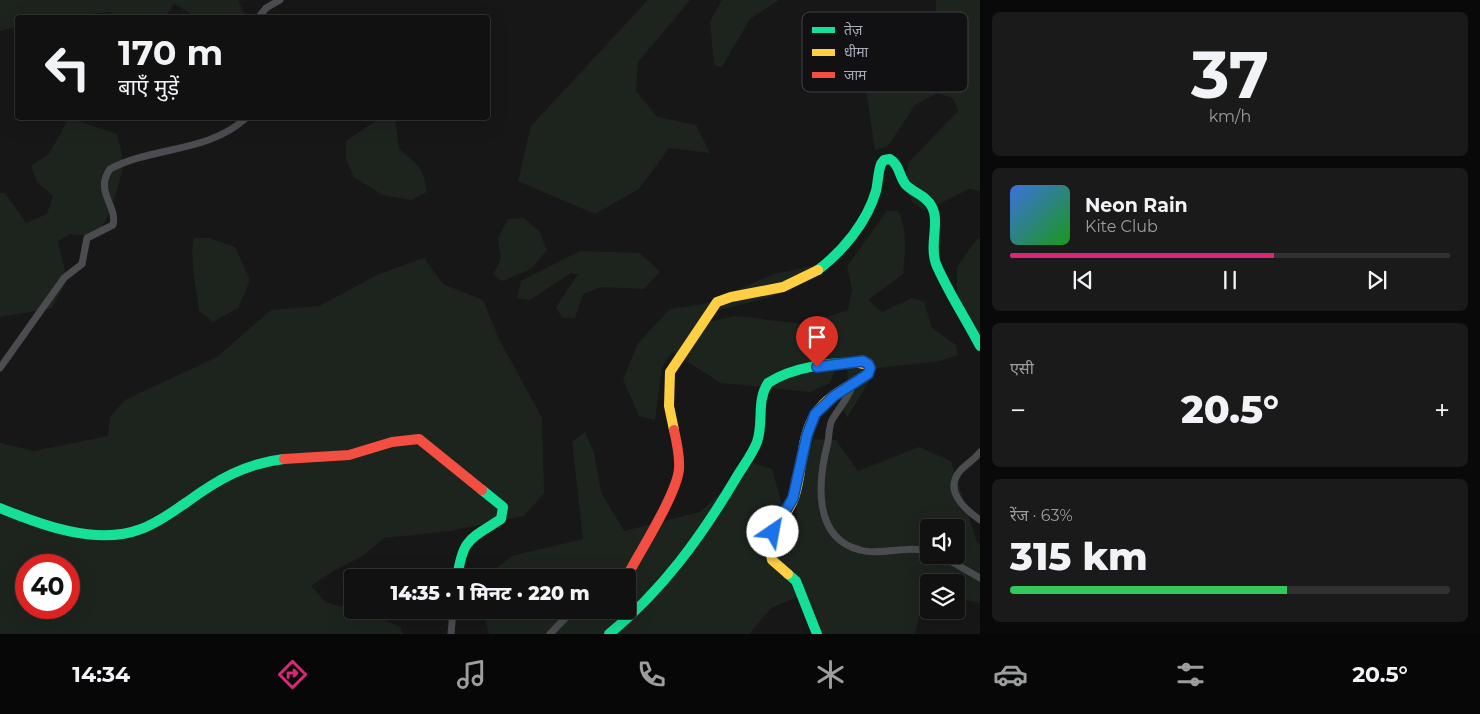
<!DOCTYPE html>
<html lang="hi">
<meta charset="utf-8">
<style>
:root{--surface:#111;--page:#1a1a1a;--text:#f1f3f6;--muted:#9c9d9f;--line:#303131;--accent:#db2777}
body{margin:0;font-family:Montserrat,"Noto Sans Devanagari",sans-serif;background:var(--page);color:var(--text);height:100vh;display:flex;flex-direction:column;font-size:19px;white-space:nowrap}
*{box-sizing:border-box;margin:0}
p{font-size:16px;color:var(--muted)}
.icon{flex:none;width:28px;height:28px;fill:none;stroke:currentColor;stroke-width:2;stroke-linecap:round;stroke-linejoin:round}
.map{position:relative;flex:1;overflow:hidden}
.sheet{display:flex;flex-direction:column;gap:12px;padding:12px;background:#090909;width:500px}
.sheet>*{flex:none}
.banner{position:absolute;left:15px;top:15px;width:475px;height:105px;border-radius:5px;box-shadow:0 5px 20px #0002,0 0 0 1px var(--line);background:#111;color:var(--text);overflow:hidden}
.tools{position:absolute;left:920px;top:519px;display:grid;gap:10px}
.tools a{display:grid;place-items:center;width:45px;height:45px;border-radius:5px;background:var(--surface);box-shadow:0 5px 20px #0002,0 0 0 1px var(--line);font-size:25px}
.speed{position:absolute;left:15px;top:554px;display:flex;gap:10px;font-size:25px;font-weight:700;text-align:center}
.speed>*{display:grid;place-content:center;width:65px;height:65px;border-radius:50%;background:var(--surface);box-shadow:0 5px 20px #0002,0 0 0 1px var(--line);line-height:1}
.speed .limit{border:8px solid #d22;background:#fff;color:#111}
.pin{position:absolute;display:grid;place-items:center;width:42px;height:42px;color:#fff;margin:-51px -21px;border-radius:50% 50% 50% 0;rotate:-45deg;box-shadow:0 0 5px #0007}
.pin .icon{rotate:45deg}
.me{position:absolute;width:55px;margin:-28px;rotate:33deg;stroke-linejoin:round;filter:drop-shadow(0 0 4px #0008)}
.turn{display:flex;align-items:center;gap:18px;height:105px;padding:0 20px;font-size:22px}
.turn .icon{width:65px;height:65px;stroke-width:2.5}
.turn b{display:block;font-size:35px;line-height:42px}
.big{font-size:38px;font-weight:800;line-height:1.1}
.sheet .card{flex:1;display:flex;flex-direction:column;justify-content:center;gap:8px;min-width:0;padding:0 18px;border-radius:8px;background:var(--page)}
.sheet .dial{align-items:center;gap:0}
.dial b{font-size:65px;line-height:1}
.song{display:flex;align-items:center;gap:15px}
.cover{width:60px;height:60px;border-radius:8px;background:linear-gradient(135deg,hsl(220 70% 55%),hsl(120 70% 35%))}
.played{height:5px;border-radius:2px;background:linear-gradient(90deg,var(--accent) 60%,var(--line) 60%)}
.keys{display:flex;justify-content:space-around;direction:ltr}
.heat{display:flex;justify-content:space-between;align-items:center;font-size:28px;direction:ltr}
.charge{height:8px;border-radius:4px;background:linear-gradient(90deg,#34c759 63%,var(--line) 0)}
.trip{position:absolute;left:344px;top:569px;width:292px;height:50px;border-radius:5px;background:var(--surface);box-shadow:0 5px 20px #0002,0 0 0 1px var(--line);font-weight:800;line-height:50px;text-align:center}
.dock{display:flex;height:80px;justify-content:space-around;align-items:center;background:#070707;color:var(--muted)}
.dock .icon{width:35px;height:35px}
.dock .active{color:var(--accent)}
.dock b{font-size:22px;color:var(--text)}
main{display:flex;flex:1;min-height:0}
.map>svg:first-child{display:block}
</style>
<main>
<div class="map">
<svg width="980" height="634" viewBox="0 0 980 634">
<rect width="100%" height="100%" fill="#171717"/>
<g fill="#1d241e" fill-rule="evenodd">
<path d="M0,0H238L246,17H197L174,4L165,17H115L110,12L60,17L18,18L17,27L0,31Z"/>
<path d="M648,0H690L638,62L636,91L657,117L696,125L710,153L669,148L639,189L595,214L518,181L531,126Z"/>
<path d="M722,0H779L750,19L722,67L714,65L710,21Z"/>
<path d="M936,0H980V191L969,189L925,211L912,202L906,182L908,163L958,111L953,98L938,93L915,105L888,146L875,150L866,91L846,50L861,37L893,40L936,17Z"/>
<path d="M69,118L117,134L124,164L112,207L97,237L70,234L58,241L67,280L52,308L0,317V193H5L26,223L47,214L53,196L37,182L31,166L49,154Z"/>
<path d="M380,118H395L399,149C418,164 423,167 427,192L411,200L383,195L354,177L346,159V141Z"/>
<path d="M887,211H898C908,230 905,253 903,274L868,300L882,312L912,298L924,302L932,328L956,345L958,355L940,361L877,368L847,418L843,408L849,388L847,370L836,366L830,383L810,392L721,383L672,352L662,367L655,420L639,416L623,379L638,343L670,309L704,304L774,274L817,265V275L771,297L705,314L709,322L735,316L804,324L848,310L852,290L847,266Z"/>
<path d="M524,218L539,231L547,250L531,269L502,281L493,274L501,259L498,238L508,219Z"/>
<path d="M194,238H210L235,247L250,280L238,308L213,322L199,311C197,287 189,261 194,238Z"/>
<path d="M980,238V348L957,312V267L976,240Z"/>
<path d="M580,251L640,253L660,272L644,289L602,287L583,294L575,318H562L556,307L578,274L571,273L530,300L517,298L521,281Z"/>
<path d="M424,258L443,284L483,300L499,339L542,418L544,493L524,516L450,531L384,538L361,557L333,571L311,586L325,602L371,614L400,627L403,634H0V443L34,451L108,436L110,417L125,400L217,357L271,310L319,306L379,274ZM26,565H69V608H26Z"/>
<path d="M585,432L594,453L601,492L624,531L700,512L753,463L772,469L786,520L797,518L796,468L815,439L836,440L858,471L919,447L951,461L977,542L980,544V603L956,598V582H929V604L922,605L915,634H822L818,618L801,596L771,608L749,634H489L483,610H628V578L486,577L512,556L583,539L572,442ZM929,528H956V555H929Z"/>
</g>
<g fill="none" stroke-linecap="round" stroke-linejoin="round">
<g stroke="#4b4c50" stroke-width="7">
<path d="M258,18L266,8L280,0"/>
<path d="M0,368L64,278L82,264L87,238L113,225C118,206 94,192 110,169C154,146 208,153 246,118"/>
<path d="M853,384C847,401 840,406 832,420C829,426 829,435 828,442C818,480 812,538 860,550C881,556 906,545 929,551"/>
<path d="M980,452C974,460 966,464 960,471C943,491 966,510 980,520"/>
<path d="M940,555L980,578"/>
<path d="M451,634L453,610"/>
<path d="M550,634L573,610"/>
</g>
<g stroke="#16e098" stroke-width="10">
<path d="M818,270C843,251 867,222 876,191C878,182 878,172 881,164L884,160L890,159C900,165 899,177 906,185C914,193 927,196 932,207C940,222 929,245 936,264C948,292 966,319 980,346"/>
<path d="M0,508C41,525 97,546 141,529C158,523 172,512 187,502C217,480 246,463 284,459"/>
<path d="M788,574L796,581L817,634"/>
<path d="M457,578C463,538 469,540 501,519L503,507L482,490"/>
<path d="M609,634C662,591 701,537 736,478C743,466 752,455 757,442C764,422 756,401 768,383C792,367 831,362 859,363"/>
</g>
<g stroke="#ffcf43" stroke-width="10">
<path d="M674,430L669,406L670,372L717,302L731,297L783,287L818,270"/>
<path d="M788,574L772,560C765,533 786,520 794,498C804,470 799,438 816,413C828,395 850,386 868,374L869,365L859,363"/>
</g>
<g stroke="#f24e42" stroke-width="10">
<path d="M284,459L349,455L392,442L419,439L482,490"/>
<path d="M626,578C639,553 677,494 679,469C680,456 677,443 674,430"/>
</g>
</g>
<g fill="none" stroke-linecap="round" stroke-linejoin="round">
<defs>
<path id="route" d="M773,532L793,498L807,435L815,414L834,396L868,374L870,368L868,364L863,361L817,367"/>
</defs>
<use href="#route" stroke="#114b97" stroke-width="12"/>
<use href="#route" stroke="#1a73e8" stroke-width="9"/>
</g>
<rect x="802" y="12" width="166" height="80" rx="8" fill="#111113" stroke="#3e4045" stroke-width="1"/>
<rect x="812" y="27" width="23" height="6" fill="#16e098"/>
<rect x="812" y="49" width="23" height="7" fill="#ffcf43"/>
<rect x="812" y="72" width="23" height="6" fill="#f24e42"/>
<g font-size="14" fill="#a8adb8">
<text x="844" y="35">तेज़</text>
<text x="844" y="57">धीमा</text>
<text x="844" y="80">जाम</text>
</g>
</svg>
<div class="tools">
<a><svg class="icon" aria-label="sound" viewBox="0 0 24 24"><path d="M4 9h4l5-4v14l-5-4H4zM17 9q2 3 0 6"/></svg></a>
<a><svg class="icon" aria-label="layers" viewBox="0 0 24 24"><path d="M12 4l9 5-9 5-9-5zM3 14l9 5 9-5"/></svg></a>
</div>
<div class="speed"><div class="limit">40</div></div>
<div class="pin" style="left:817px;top:367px;background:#d93025"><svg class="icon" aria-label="arrive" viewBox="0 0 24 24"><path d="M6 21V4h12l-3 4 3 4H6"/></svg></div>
<svg class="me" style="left:773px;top:532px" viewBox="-20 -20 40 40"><circle r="19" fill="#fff"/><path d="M0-13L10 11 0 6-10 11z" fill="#1a73e8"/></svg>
<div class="trip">14:35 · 1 मिनट · 220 m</div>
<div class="banner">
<div class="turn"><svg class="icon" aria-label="left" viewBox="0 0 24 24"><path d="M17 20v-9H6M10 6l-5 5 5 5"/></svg><div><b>170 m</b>बाएँ मुड़ें</div></div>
</div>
</div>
<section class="sheet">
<div class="card dial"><b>37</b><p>km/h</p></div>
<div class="card">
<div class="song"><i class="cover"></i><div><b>Neon Rain</b><p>Kite Club</p></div></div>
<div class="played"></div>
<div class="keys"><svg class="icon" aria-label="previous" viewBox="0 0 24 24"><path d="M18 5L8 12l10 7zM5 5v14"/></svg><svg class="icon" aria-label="pause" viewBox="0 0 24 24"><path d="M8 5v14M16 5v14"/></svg><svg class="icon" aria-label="next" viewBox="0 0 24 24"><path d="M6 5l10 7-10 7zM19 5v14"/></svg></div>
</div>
<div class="card"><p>एसी</p>
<div class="heat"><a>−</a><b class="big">20.5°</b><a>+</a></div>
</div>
<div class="card"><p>रेंज · 63%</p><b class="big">315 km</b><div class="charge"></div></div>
</section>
</main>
<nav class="dock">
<b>14:34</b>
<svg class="icon active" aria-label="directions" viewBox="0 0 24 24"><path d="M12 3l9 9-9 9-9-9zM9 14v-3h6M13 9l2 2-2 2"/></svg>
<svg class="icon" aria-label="music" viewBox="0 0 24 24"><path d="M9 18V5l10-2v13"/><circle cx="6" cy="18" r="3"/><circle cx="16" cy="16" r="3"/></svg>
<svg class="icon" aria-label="phone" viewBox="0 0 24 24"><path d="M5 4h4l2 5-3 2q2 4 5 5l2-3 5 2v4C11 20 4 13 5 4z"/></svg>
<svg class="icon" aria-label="climate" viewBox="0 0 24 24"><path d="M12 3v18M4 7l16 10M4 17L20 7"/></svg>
<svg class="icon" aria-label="car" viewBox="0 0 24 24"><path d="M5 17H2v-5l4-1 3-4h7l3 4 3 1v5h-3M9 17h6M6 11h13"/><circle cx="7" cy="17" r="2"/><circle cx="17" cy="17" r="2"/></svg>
<svg class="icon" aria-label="filters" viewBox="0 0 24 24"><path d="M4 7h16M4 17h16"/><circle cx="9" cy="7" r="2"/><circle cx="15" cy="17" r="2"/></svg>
<b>20.5°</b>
</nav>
